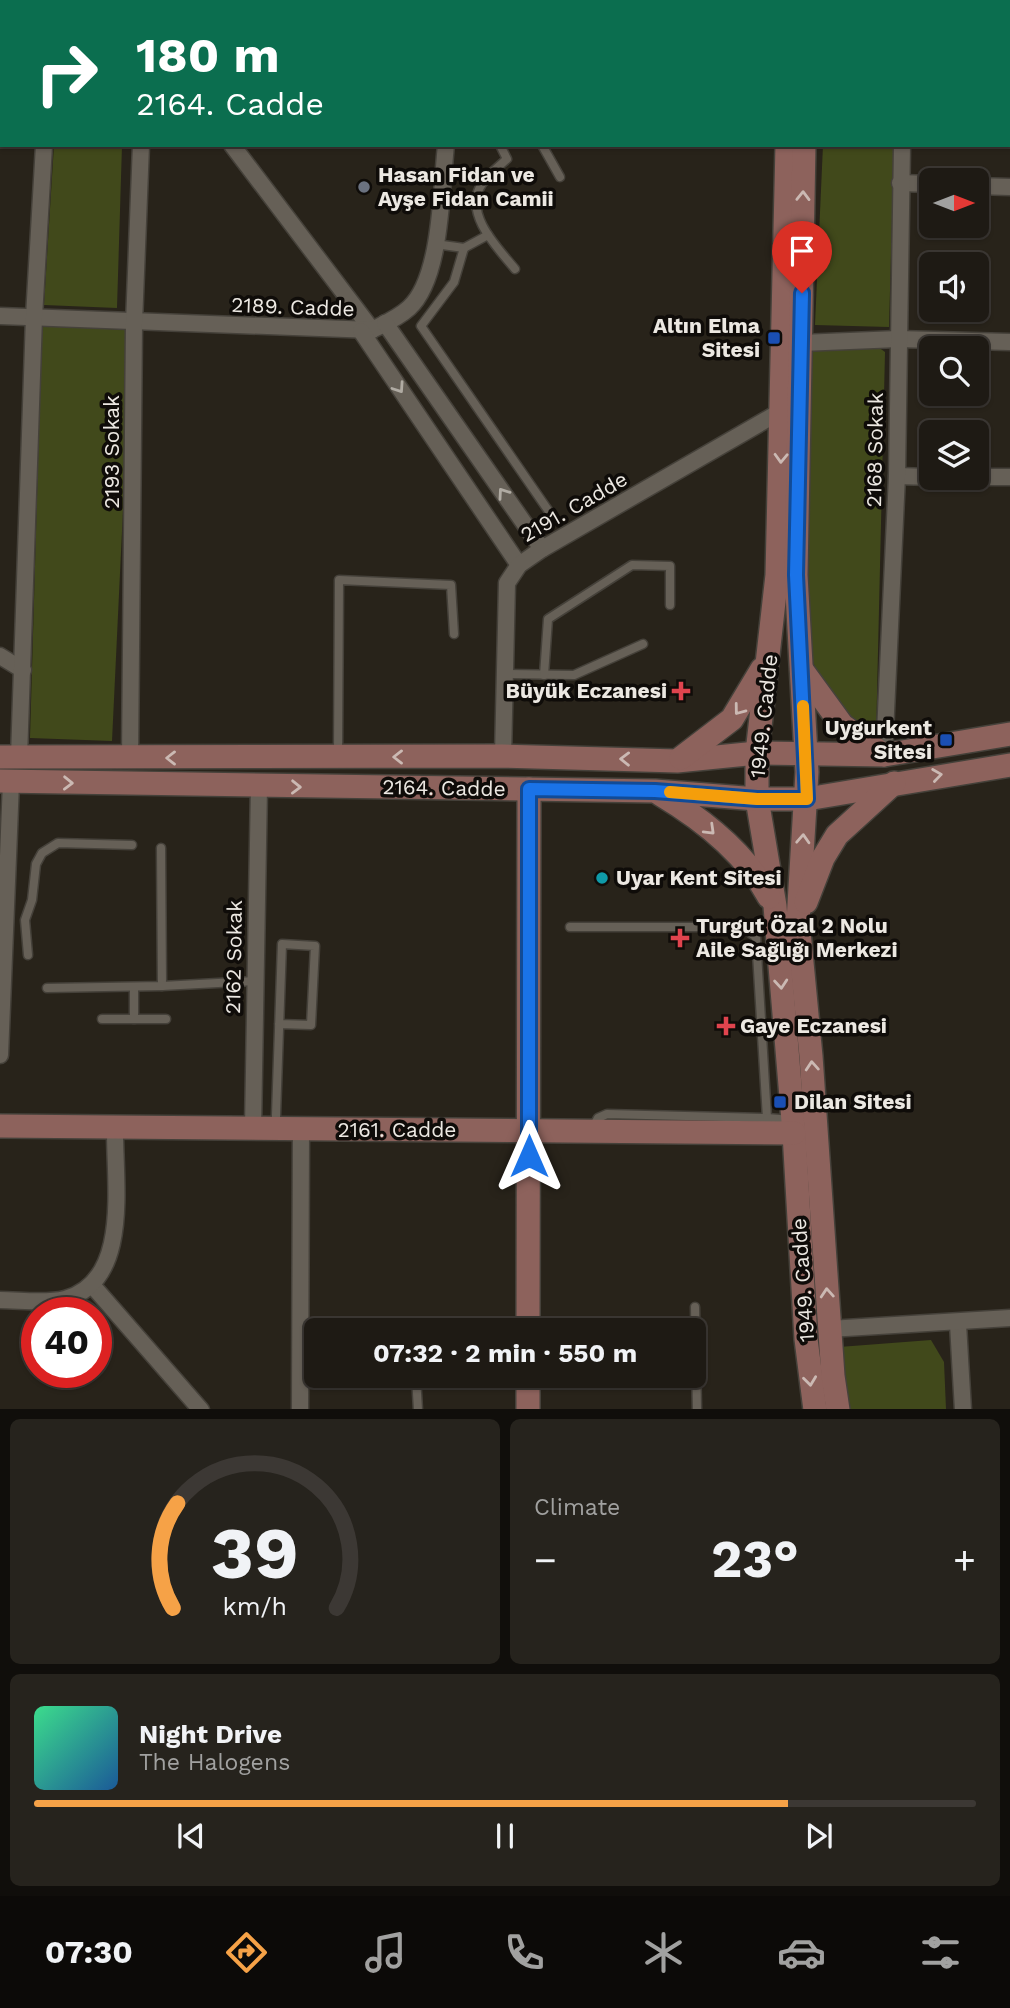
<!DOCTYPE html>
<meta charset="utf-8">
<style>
:root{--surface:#1e1a14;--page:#26231d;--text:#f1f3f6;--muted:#a1a1a0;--line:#3c3834;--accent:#f6a247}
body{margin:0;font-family:"Work Sans",sans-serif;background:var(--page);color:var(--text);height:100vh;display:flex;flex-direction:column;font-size:26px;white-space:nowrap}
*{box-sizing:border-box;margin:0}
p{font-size:23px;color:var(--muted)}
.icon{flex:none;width:38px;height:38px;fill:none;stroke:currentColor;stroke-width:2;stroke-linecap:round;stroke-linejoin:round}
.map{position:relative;height:1409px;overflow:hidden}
.panel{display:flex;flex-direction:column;gap:10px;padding:10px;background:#100e0b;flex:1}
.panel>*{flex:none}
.top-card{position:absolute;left:0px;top:0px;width:1012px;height:147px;box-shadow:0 2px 5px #0004,0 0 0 2px var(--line);background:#0b6e4f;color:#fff;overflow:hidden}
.needle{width:46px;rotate:90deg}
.buttons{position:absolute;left:919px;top:168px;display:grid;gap:14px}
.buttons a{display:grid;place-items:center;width:70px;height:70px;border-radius:10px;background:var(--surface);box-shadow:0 2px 5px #0004,0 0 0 2px var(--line);font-size:35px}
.speed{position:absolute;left:21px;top:1297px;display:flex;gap:14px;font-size:35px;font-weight:700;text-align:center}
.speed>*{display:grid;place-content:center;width:91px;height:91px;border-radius:50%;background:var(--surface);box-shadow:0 2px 5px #0004,0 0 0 2px var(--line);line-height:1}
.speed .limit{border:10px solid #d22;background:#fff;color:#111}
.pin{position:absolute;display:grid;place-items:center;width:60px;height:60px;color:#fff;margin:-72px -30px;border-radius:50% 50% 50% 0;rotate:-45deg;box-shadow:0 0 7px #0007}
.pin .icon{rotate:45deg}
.me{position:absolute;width:77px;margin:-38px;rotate:0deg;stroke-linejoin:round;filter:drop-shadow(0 0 5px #0008)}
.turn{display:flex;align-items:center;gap:24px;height:147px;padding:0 21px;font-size:32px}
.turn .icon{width:91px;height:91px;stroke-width:2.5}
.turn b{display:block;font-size:49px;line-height:60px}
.big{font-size:52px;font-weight:700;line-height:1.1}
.panel .widget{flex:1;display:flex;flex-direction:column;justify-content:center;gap:10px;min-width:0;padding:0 24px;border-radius:10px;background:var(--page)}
.panel .dial{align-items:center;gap:0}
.dial svg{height:182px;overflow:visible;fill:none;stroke:var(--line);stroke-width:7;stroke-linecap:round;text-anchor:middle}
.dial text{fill:var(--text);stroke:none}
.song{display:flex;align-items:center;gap:21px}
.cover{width:84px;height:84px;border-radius:10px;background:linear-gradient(135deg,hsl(150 70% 55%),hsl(210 70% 35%))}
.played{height:7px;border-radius:4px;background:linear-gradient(90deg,var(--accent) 80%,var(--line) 80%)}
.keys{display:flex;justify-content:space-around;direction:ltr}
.heat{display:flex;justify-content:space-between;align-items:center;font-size:38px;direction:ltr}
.panel .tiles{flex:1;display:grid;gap:10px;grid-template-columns:1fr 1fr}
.widget:last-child{grid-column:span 2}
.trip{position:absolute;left:304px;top:1318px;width:402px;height:70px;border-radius:10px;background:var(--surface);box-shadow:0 2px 5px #0004,0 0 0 2px var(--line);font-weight:700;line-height:70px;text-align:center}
.menu{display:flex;height:112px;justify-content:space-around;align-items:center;background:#0c0a08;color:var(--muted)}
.menu .icon{width:49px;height:49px}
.menu .active{color:var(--accent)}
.menu b{font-size:32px;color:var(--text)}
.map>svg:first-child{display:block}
</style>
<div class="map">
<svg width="1010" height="1410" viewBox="0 0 1010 1410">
<rect width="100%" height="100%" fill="#28231a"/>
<g fill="#41491b">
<path d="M54,145H122L117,308L44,305Z"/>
<path d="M823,145H894L889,327L815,325Z"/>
<path d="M42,326L127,330L131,342L112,741L30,738Z"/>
<path d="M810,344H874L885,352L876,737C838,712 816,686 808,641Z"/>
<path d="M931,1340L944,1362L946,1409H847L839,1347Z"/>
</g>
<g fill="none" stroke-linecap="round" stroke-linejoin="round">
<defs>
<g id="lane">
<path d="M0,54L2,53"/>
<path d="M500,145L507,159C498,167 486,176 480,187C465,216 498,248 515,269"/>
<path d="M542,145L560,177"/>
<path d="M435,244L464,248L488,235"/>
<path d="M464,248L454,282L421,326L550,513"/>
<path d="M505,674L574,675L643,644"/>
<path d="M544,675L548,619L632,565L670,566V605"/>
<path d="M338,754L339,580L451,585L454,634"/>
<path d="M161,848L162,986"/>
<path d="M570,927H742L756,937L767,1118L607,1114L598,1118L592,1129"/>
<path d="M28,955L25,920L32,900L36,864L42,853L58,843L132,845"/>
<path d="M134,987V1019"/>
<path d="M47,988L162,986L255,981"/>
<path d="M102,1019H166"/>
<path d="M767,1118L792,1120"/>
<path d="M276,1127V1115L282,944L315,946L311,1025L279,1024"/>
<path d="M695,1307L697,1410"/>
<path d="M300,1352L317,1353"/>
<path d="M327,1376H357"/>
<path d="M416,1376L418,1410"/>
</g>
<g id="street">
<path d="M904,0V2"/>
<path d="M155,2L156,0"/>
<path d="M461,2V0"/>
<path d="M0,14L2,17"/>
<path d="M232,145L372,330"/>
<path d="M900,183L931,184"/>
<path d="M976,186L1010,187"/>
<path d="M0,316L372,330C384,324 398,318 409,308C442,278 441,188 446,145"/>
<path d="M385,323L542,549"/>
<path d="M361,331L519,565"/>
<path d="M801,343L898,339L1010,342"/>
<path d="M897,476L931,477"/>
<path d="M976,477H1010"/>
<path d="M0,656L23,670"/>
<path d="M884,755L897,476L902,145"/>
<path d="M503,756L507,583L519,565L542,549L783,410"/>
<path d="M19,757L34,317L44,145"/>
<path d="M130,758L134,323L141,145"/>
<path d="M0,1055L11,782"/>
<path d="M253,1128L259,786"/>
<path d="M92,1285L201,1410"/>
<path d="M0,1300C20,1300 45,1304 65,1299C132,1281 114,1181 115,1127"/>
<path d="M958,1324L963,1410"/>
<path d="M829,1329L1010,1318"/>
<path d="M300,1410L301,1129"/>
</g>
<g id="secondary">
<path d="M789,2V0"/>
<path d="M807,2V0"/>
<path d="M787,145L777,575L757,753V799L775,906L794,1133L806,1339L815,1410"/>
<path d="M804,145L796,575L807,772L798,921L811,1056L833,1376L838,1410"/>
<path d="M802,670L842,725L884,755"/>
<path d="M0,757L503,756L677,761L757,753L884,755L1010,734"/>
<path d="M681,758L732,719L762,669"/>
<path d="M0,781L655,791L757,799H807L1010,765"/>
<path d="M660,794C702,819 746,854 769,897"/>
<path d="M806,902L823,858L837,835L894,783"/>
<path d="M0,1126L794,1133"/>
<path d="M528,1330L529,789"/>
<path d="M528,1410V1376"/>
</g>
</defs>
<use href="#lane" stroke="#45413a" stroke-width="11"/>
<use href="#street" stroke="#45413a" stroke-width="19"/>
<use href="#secondary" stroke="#45413a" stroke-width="26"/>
<use href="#lane" stroke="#666057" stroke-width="8"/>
<use href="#street" stroke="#666057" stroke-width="16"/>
<use href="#secondary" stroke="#8d625c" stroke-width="23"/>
</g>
<defs><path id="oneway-chevron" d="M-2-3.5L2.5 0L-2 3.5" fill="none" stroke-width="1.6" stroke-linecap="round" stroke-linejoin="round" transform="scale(1.75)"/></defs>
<g stroke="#cbb9b3">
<use href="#oneway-chevron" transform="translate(803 196) rotate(-89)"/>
<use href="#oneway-chevron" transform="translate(781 458) rotate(92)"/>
<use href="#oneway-chevron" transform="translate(739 710) rotate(127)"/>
<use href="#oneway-chevron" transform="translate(398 757) rotate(180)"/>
<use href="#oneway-chevron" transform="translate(171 758) rotate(180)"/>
<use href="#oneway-chevron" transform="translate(625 759) rotate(-179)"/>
<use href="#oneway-chevron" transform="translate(937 775) rotate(-8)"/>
<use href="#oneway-chevron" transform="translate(68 783) rotate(1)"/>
<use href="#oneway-chevron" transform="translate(296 787) rotate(1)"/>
<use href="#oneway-chevron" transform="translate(710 830) rotate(44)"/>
<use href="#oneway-chevron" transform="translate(803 839) rotate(-87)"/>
<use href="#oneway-chevron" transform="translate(781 984) rotate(85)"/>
<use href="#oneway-chevron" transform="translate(812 1066) rotate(-94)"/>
<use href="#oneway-chevron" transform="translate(827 1293) rotate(-94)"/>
<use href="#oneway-chevron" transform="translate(810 1381) rotate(83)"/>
</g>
<g stroke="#b0aba3">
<use href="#oneway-chevron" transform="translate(399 388) rotate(56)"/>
<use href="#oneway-chevron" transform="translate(503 493) rotate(-125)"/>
</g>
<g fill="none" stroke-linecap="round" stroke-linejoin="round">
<defs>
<path id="route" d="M529,1156V789L655,791L757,799H807L796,575L802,293"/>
</defs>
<use href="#route" stroke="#114b97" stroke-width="18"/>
<use href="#route" stroke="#1a73e8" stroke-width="12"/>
<path stroke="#f59e0b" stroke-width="12" d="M670,792L757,799H807L803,706"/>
</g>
<circle fill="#6b7280" stroke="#0f0c09" stroke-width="2.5" cx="364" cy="187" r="7"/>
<g fill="#1a4fb4" stroke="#0f0c09" stroke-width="2.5">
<rect x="767" y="331" width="14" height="14" rx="3.5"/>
<rect x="939" y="733" width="14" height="14" rx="3.5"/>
<rect x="773" y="1095" width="14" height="14" rx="3.5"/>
</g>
<g fill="#e0444e" stroke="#0f0c09" stroke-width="2.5">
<path d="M677.5 680.5h7v7h7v7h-7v7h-7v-7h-7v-7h7z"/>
<path d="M676.5 927.5h7v7h7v7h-7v7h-7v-7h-7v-7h7z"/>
<path d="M722.5 1015.5h7v7h7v7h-7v7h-7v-7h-7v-7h7z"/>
</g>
<circle fill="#0f9aa8" stroke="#0f0c09" stroke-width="2.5" cx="602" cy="878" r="7"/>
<g text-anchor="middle" stroke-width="7" stroke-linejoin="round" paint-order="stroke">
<g font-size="21" font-weight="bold" fill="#ece8e2" stroke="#0f0c09" text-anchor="start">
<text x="378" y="182">Hasan Fidan ve<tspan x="378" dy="24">Ayşe Fidan Camii</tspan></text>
<text x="760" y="333" text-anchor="end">Altın Elma<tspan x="760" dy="24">Sitesi</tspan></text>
<text x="667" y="698" text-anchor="end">Büyük Eczanesi</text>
<text x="932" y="735" text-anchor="end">Uygurkent<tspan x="932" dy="24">Sitesi</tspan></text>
<text x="616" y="885">Uyar Kent Sitesi</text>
<text x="696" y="933">Turgut Özal 2 Nolu<tspan x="696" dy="24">Aile Sağlığı Merkezi</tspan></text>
<text x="740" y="1033">Gaye Eczanesi</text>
<text x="794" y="1109">Dilan Sitesi</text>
</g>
<g font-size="21" fill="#ece8e2" stroke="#0f0c09">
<text transform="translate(293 307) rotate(2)" y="7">2189. Cadde</text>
<text transform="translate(875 450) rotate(-89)" y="7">2168 Sokak</text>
<text transform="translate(112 452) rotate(-90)" y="7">2193 Sokak</text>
<text transform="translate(574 507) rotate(-30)" y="7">2191. Cadde</text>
<text transform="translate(764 716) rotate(-84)" y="7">1949. Cadde</text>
<text transform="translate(444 788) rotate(1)" y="7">2164. Cadde</text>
<text transform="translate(234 957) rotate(-89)" y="7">2162 Sokak</text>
<text x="397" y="1137">2161. Cadde</text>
<text transform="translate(803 1280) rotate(-94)" y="7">1949. Cadde</text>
</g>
</g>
</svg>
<div class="buttons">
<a><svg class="needle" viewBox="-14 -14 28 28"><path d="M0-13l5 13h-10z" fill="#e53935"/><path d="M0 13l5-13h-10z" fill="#a1a1a0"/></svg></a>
<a><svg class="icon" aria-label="sound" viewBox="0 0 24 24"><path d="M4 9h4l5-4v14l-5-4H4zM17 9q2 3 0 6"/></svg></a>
<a><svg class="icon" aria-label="search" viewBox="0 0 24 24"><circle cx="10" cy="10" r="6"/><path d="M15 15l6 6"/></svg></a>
<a><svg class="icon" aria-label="layers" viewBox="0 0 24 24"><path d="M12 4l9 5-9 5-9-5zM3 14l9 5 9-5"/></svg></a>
</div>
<div class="speed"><div class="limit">40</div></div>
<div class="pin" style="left:802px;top:293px;background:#d93025"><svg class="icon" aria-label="arrive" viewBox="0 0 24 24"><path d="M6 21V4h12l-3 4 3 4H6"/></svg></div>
<svg class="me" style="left:529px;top:1156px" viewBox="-20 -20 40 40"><path d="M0-17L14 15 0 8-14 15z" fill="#1a73e8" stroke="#fff" stroke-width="4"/></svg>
<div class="trip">07:32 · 2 min · 550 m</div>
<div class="top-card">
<div class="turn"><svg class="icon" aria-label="right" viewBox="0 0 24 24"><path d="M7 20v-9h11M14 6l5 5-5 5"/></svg><div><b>180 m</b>2164. Cadde</div></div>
</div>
</div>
<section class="panel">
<div class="tiles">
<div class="widget dial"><svg viewBox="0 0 100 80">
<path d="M14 69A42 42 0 1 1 86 69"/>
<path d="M14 69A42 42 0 0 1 16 23" stroke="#f6a247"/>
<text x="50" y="56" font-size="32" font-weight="700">39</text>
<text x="50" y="72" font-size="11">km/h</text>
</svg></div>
<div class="widget"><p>Climate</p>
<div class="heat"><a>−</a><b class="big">23°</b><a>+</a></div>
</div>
<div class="widget">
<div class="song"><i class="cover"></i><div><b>Night Drive</b><p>The Halogens</p></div></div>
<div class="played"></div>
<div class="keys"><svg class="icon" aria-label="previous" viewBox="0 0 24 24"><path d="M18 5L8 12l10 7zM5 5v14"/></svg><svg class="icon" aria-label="pause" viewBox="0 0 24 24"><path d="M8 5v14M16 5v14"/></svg><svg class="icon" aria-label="next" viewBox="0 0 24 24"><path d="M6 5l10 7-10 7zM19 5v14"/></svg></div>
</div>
</div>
</section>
<nav class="menu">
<b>07:30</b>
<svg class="icon active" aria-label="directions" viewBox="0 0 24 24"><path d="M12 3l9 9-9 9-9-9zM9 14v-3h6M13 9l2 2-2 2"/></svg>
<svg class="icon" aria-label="music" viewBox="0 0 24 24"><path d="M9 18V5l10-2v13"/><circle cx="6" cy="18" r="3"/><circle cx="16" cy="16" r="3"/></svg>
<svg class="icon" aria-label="phone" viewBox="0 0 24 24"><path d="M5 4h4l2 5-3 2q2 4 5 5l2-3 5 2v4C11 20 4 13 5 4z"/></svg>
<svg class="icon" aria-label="climate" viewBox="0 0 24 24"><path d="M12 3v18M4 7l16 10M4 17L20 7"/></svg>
<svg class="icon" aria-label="car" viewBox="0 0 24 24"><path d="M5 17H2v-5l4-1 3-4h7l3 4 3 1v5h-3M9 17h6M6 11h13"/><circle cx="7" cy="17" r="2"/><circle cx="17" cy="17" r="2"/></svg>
<svg class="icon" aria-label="filters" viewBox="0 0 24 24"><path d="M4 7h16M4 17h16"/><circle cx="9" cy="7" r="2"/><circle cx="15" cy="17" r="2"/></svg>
</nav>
